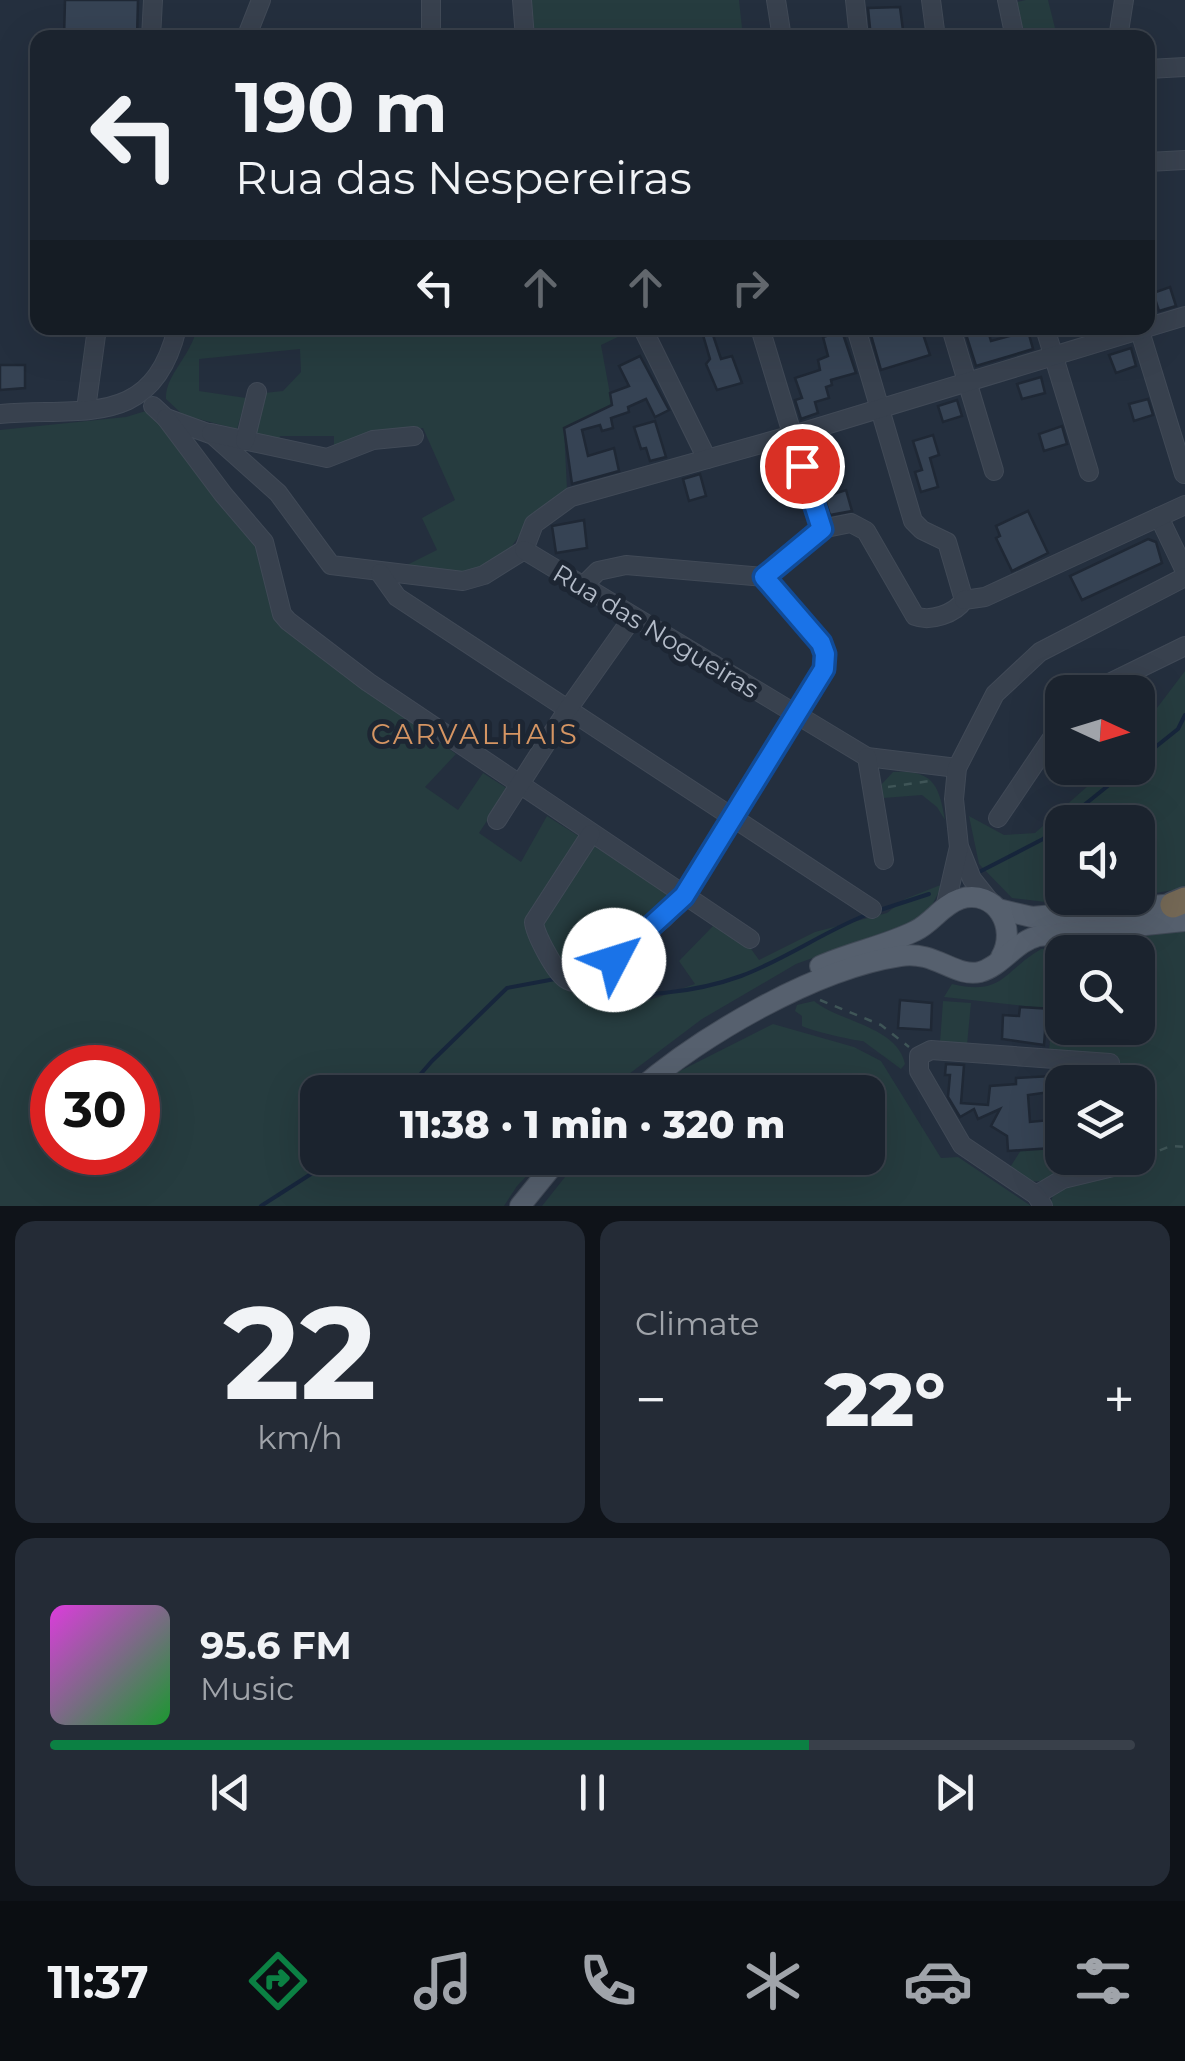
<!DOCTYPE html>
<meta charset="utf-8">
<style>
:root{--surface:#1b232e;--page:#242b36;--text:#f1f3f6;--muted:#a0a4aa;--line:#39404a;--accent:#0b8043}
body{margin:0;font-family:Montserrat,sans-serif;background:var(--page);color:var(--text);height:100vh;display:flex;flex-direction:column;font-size:38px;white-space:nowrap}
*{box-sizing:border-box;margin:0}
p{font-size:32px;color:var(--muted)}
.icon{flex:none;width:55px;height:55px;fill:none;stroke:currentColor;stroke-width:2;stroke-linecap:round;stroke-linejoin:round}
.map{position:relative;height:1206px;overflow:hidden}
.side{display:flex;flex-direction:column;gap:15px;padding:15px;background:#0f1319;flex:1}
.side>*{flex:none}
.hud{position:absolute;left:30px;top:30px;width:1125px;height:305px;border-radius:20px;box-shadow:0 10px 40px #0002,0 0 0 2px var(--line);background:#1b232e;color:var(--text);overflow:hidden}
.needle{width:65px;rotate:94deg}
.tools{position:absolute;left:1045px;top:675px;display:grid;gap:20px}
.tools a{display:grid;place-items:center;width:110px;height:110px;border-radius:20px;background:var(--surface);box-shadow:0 10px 40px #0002,0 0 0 2px var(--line);font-size:50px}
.speed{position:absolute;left:30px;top:1045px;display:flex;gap:20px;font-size:50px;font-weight:700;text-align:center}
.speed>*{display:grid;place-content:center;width:130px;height:130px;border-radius:50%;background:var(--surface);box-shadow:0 10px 40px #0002,0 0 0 2px var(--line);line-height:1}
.speed .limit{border:15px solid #d22;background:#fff;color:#111}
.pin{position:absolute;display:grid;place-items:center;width:85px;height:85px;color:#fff;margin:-42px;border:5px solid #fff;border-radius:50%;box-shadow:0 2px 10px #0007}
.me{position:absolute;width:110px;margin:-55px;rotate:50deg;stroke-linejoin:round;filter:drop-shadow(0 0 8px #0008)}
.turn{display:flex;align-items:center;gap:35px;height:210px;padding:0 40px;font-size:45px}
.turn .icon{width:130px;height:130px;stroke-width:2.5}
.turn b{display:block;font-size:70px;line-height:85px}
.lanes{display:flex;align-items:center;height:95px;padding:0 40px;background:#0003;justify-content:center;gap:50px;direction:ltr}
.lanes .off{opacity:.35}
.big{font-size:75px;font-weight:800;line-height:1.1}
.side .card{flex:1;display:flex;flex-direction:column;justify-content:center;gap:15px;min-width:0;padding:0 35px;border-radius:20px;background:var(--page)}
.side .dial{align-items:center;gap:0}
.dial b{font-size:130px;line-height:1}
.song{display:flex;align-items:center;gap:30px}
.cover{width:120px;height:120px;border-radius:15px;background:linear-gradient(135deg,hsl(300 70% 55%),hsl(130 70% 35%))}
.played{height:10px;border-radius:5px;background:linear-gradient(90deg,var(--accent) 70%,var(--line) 70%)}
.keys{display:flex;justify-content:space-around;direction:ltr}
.heat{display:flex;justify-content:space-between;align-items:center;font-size:55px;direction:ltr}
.side .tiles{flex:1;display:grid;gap:15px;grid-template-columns:1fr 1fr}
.card:last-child{grid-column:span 2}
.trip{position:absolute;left:300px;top:1075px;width:585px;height:100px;border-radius:20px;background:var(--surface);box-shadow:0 10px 40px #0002,0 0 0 2px var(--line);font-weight:800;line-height:100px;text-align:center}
.tab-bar{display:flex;height:160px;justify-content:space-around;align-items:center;background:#0b0e12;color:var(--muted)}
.tab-bar .icon{width:70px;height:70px}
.tab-bar .on{color:var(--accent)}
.tab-bar b{font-size:45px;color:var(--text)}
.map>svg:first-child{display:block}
</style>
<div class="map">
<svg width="1185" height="1206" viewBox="0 0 1185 1206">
<rect width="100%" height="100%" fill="#242f3e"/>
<g fill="#263c3f" fill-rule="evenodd">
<path d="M528,0H739L743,37H530Z"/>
<path d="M1026,0H1048L1057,36L1023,37L1017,2Z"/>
<path d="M197,328H634L635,329L601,345L612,405L564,428L567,490L535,514L506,554L483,568L452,573L403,567L437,550L422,518L455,500L423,428L368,436L334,449V436H280L278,443L250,439L264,393L283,391L301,372L300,349L199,359V391L246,398L237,429L183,415L166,399C165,375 190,358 197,328Z"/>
<path d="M149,410L262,546L295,635L456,754L425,787L458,810L483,773L508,789L479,833L521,862L547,816L668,893L662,911L590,969L581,999C620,1016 658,997 695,984L679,961L713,926L749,946L759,960L815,932L887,913L905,899L943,884L931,907L910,923L796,964L702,1019L605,1092H318V1158H544L517,1186L504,1206H0V430L126,417ZM52,1068H138V1152H52Z"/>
<path d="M1185,671V888L1138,896V822H1062V898H1127L1063,904L1012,898L979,864L969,816L1004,835L1035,833L1108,768H1138V733Z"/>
<path d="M893,772C934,769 939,786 945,820L937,807L922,795L883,798L881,785Z"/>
<path d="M1185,931V1206H1050L1054,1191L1087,1165L1081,1163L1078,1158H1138V1082H1073V1075L1082,1069L1049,1051L1053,1009L944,997L952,984C1004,996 1002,972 1041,949ZM1062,952H1138V1028H1062Z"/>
<path d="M814,1001C839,1022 897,1026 905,1064L901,1069L863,1041C855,1041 808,1030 802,1026V1016L795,1011L797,1005Z"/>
<path d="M943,1001L971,1003L967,1045L940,1043Z"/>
<path d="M773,1024L854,1047L881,1061L941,1158L958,1157L1031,1206H542L580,1158H868V1092H650L672,1075Z"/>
<path d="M1062,1147L1064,1170C1036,1185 1036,1186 1009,1169L1021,1150Z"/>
</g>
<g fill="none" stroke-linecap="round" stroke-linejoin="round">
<g stroke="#17263c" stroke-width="4">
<path d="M1138,761L1178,729L1185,715"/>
<path d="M1063,822L1130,768"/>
<path d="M981,871L1043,839L1062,823"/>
<path d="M880,910L929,894"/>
<path d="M588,988C629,1002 700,991 741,976C784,960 823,932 866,915"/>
<path d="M405,1092L432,1061L507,988L555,979"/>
<path d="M261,1206L336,1158"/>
</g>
</g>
<g fill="#364354" stroke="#1f2835" stroke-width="2.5">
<path d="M65,0H138L137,38H64Z"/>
<path d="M900,7L904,38H871L868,8Z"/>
<path d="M1170,287L1176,306L1159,311L1153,293Z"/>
<path d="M869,328H921L930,355L881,370Z"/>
<path d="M964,328H987L991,341L1028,331L1033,349L976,366Z"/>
<path d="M842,331L856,373L831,380L832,385L826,387L829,398L815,402L818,413L801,419L795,400L802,398L795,378L820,370L818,360L828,356L823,337Z"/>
<path d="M712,332L721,359L732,356L742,383L717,390L706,364L710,359L703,335Z"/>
<path d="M1131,348L1136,366L1116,373L1109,355Z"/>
<path d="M640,356L669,410L655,417L646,399L628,407L629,412L611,418L613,428L602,431L600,425L582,430L588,456L614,448L619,471L572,484L564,428L612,405L610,393L629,386L619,366Z"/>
<path d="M0,365H25V388L0,390Z"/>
<path d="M1041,377L1045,393L1022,399L1017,384Z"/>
<path d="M1148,399L1153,415L1134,421L1129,404Z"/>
<path d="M957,400L962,416L943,422L938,406Z"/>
<path d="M655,421L666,457L650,461L646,448L641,449L634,427Z"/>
<path d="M1062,426L1067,444L1044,451L1039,434Z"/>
<path d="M933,435L939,455L930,458L938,487L921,492L915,472L922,470L913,441Z"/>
<path d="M829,437L834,455L813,461L808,443Z"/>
<path d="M700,474L706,496L689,501L683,479Z"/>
<path d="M846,490L852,511L830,515L824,497Z"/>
<path d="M1028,511L1048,553L1012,571L996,538L1000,536L996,526Z"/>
<path d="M584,520L587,548L556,553L552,526Z"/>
<path d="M1148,539L1156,542L1162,563L1082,600L1070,576Z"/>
<path d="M900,1000L932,1003L931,1030L898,1028Z"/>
<path d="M1020,1007L1053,1009L1052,1020L1046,1019L1044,1045L1002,1039L1003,1015L1019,1016Z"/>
<path d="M946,1064L964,1065L961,1103L988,1105L990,1086L1016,1084V1078L1052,1076L1057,1091L1028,1095L1030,1122L1050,1120L1052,1148L1008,1151L1007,1136L991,1126L1000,1109L978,1119L974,1109L960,1117L948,1097L950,1075H945Z"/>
</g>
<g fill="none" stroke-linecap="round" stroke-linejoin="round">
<defs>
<g id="minor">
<path d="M522,0L525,38"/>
<path d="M776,0L782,38"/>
<path d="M855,0L859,38"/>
<path d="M931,0L936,38"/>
<path d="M1007,0L1015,38"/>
<path d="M151,38L153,0"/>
<path d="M246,38L261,0"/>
<path d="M431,38V0"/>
<path d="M1118,38L1124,0"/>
<path d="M1148,69L1185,67"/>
<path d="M1148,162L1185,160"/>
<path d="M760,328L821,529"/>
<path d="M856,328L913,521L922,530L947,542L964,600"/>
<path d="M951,328L994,471"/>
<path d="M1045,328L1089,472"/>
<path d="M1139,328L1184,474"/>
<path d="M644,331L707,459"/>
<path d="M153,406L166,418L213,435L278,493L331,565L463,581L484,575L524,550L534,524L571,497L793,435L1185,316"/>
<path d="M86,409L97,328"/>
<path d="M0,414C84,407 153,429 177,328"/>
<path d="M166,418L223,494L264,542L282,614L288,621L368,682L750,939"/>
<path d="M211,433L327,458L373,440L414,436"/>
<path d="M245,441L257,392"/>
<path d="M1159,517L1185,571"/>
<path d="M524,550L867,757L957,768"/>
<path d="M380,573L397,597L872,909"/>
<path d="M583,586L598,571L626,565L765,577L821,529L851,523L866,531L915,616C930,622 955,614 964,600"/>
<path d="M964,600L985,597L1185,505"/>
<path d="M1091,692L1185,646"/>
<path d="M867,757L884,860"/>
<path d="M998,818L1062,723"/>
<path d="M497,820L568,709L633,617"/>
<path d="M591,834L534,922C535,934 555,972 566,979C573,984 581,982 590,980L664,918L684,896L823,669L825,654L821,643L765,577"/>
<path d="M960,849L972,879L992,904"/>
<path d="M945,908L959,847L954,799L957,768L995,694L1040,652L1185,577"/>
<path d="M1064,1060L1065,1082"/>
<path d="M1036,1195L1063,1179L1117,1166"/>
<path d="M1043,1206L1036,1195L962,1145L919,1071V1056L931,1050L1110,1063"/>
</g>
<g id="major">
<path d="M998,909L1032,917L1185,903"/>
<path d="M820,966C851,952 885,946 915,931C932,923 942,905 960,899C996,888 1018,928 1001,957"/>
<path d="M636,1092C701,1036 814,969 900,956C935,950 955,978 980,972C1002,966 1015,942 1038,936L1185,921"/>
<path d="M520,1206L559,1158"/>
</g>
<path id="highway" d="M1173,905L1185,900"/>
</defs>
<use href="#minor" stroke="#414a57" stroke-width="20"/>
<use href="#major" stroke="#414a57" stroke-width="22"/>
<use href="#highway" stroke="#434c59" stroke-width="28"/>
<g stroke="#3f5557" stroke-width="2.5" stroke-dasharray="8 8" stroke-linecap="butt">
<path d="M888,787L930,781"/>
<path d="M820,1000L881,1025L909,1047"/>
<path d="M1130,1162L1171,1146L1185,1147"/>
</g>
<use href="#minor" stroke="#38414e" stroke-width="18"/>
<use href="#major" stroke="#56606e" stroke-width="20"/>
<use href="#highway" stroke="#746855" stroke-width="25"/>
</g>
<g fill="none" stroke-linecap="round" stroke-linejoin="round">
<defs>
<path id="route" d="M614,960L684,896L824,669L825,654L821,643L764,577L822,529L802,466"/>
</defs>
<use href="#route" stroke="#114b97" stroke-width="25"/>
<use href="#route" stroke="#1a73e8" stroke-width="18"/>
</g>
<g text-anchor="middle" stroke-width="10" stroke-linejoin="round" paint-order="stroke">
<g font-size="25" fill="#b4bcc9" stroke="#1d2633">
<text transform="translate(656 631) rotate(31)" y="9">Rua das Nogueiras</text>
</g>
<g font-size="28" letter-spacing="2.5" fill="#d59563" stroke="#1d2633">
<text x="475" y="744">CARVALHAIS</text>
</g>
</g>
</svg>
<div class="tools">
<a><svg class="needle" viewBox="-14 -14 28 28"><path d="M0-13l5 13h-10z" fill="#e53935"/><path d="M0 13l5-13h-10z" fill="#a0a4aa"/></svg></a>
<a><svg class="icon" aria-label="sound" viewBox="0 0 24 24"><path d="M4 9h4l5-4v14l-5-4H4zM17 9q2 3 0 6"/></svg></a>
<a><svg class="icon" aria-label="search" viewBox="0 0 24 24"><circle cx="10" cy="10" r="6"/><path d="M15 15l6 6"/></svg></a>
<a><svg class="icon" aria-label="layers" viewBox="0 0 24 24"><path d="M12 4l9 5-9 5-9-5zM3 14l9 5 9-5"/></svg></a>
</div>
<div class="speed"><div class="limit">30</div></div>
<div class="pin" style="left:802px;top:466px;background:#d93025"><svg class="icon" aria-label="arrive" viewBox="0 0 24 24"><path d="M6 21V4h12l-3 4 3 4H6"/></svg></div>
<svg class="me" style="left:614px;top:960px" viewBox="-20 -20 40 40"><circle r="19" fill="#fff"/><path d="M0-13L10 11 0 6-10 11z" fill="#1a73e8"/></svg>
<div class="trip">11:38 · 1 min · 320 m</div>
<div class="hud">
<div class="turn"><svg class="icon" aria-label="left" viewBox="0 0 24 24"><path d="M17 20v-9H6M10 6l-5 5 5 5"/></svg><div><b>190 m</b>Rua das Nespereiras</div></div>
<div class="lanes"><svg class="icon" aria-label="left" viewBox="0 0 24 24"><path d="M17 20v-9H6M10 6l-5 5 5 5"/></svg><svg class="icon off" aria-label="ahead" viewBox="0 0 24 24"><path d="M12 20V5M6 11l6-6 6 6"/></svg><svg class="icon off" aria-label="ahead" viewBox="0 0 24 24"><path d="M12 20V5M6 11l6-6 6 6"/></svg><svg class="icon off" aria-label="right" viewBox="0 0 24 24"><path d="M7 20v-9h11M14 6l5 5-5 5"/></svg></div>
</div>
</div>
<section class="side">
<div class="tiles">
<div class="card dial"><b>22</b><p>km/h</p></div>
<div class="card"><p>Climate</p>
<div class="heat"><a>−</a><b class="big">22°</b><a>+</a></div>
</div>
<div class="card">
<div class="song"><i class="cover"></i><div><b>95.6 FM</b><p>Music</p></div></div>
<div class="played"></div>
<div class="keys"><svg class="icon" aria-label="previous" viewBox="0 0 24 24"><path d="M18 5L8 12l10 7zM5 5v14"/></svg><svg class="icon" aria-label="pause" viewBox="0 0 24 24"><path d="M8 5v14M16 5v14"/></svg><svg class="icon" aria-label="next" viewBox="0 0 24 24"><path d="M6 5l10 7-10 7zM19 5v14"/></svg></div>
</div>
</div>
</section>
<nav class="tab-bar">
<b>11:37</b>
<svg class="icon on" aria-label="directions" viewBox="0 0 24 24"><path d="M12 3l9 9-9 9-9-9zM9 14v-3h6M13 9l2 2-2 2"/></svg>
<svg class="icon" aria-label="music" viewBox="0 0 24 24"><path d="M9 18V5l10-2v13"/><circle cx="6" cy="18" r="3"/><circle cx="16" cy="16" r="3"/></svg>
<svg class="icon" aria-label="phone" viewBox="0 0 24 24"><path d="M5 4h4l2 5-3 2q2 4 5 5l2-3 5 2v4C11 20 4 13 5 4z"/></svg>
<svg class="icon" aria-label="climate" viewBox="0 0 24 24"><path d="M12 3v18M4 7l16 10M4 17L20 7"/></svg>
<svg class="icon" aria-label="car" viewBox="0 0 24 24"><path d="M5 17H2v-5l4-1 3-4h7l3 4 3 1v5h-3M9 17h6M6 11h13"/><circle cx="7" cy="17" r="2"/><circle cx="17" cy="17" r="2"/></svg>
<svg class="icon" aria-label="filters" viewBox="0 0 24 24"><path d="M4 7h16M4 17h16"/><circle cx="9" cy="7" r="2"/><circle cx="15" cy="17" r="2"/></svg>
</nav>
